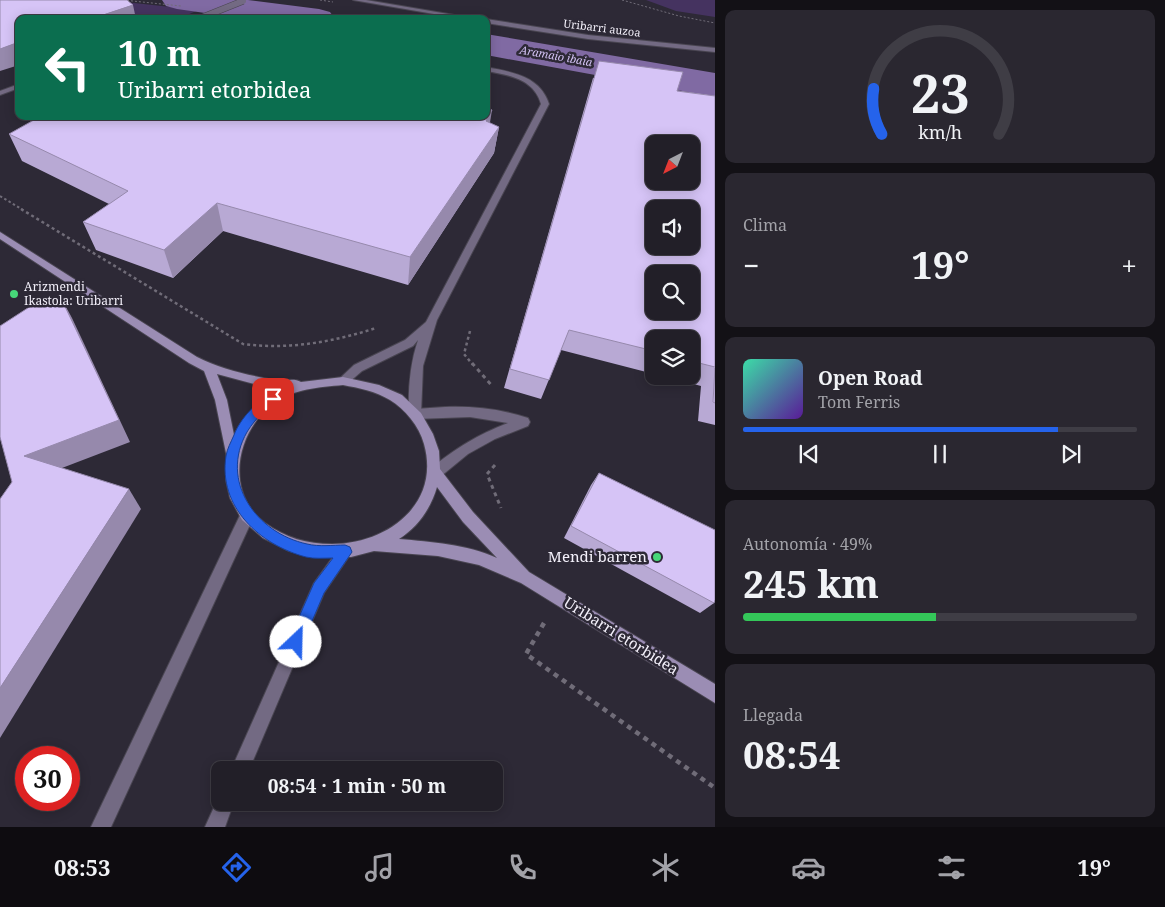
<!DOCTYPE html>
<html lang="es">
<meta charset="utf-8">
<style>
:root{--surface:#221f28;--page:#2a2730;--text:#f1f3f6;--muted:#a2a2a8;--line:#3f3d45;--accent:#2563eb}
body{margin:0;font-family:"Noto Serif",serif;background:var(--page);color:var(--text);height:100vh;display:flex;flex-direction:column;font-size:19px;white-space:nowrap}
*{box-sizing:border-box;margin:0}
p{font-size:16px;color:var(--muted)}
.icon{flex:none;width:28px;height:28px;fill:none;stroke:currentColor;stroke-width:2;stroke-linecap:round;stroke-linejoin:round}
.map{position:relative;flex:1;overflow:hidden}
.drawer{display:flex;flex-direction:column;gap:10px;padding:10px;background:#131116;width:450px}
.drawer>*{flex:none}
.top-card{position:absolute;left:15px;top:15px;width:475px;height:105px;border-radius:10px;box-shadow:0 2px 12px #0003,0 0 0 1px var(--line);background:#0b6e4f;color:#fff;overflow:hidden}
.needle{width:32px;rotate:222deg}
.controls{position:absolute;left:645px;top:135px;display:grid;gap:10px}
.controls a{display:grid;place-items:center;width:55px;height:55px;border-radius:10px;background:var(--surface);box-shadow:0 2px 12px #0003,0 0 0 1px var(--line);font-size:25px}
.speed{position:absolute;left:15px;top:746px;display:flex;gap:10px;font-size:25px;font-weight:700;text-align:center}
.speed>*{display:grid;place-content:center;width:65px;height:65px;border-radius:50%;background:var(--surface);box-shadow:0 2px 12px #0003,0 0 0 1px var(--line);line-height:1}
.speed .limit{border:8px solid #d22;background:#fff;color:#111}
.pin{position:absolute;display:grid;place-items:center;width:42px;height:42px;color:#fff;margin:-21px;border-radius:10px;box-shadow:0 2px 8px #0006}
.me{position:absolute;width:55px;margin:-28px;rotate:24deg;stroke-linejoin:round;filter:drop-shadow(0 0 4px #0008)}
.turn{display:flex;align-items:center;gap:18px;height:105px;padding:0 20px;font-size:22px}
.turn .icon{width:65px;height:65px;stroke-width:2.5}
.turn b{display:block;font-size:35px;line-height:42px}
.big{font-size:38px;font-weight:700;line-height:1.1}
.drawer .widget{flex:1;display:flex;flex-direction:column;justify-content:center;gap:8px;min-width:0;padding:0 18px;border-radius:10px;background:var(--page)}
.drawer .dial{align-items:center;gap:0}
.dial svg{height:130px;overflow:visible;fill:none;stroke:var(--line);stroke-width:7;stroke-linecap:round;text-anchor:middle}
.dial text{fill:var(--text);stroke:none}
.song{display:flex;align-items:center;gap:15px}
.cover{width:60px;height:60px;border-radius:8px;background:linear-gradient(135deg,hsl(160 70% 55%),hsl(270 70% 35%))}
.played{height:5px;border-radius:2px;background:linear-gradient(90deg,var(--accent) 80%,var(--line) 80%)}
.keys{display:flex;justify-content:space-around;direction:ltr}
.heat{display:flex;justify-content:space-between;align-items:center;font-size:28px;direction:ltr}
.charge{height:8px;border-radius:4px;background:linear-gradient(90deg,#34c759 49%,var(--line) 0)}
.trip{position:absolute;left:211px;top:761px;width:292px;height:50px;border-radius:10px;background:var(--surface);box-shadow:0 2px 12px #0003,0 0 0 1px var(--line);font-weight:700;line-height:50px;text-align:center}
.tab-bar{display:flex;height:80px;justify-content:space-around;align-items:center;background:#0e0c10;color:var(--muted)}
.tab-bar .icon{width:35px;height:35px}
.tab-bar .active{color:var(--accent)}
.tab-bar b{font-size:22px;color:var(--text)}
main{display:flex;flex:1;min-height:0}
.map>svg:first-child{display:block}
</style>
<main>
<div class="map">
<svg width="715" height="827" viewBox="0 0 715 827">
<rect width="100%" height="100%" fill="#2d2936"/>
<g fill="#453360">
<path d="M106,0L199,10C191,13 181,18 173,19C154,21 121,13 106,0Z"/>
<path d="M646,0H715V17L676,11Z"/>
</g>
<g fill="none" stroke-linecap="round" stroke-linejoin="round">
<g fill="#806aa3" fill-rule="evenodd">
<path d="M162,0H248L319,9L330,12L335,19H247L177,9L166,6Z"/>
<path d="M486,34L715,73V97L486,55Z"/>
</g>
<defs>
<path id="lane" d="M445,407C473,406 501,409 528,418L530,422L528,426L495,439L468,454L440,477L435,479L430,477L428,473L430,469C456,448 477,435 508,423L470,417L415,419L411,417L409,414L411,411L415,409Z"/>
<g id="street">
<path d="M353,0H366L478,19H463Z"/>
<path d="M203,15L211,18L212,19H195Z"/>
<path d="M486,19L588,35L715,48V52L588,39L486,23Z"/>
<path d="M486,67C512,72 540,76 549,104L437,320L423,366L421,414L419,417H411L409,414C408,389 410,364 418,340L413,346L362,371L347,384H339L337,381L354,365L405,340L426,322L541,104C534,79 509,75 486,71Z"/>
<path d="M19,84V88L0,95V91Z"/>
<path d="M247,510L252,511L254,516L111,827H91L242,511Z"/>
<path d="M345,545L350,547L352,552L324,593L249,770H231L314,583L340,547Z"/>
<path d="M220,794V802H234L225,827H205Z"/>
</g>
<path id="secondary" d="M0,232L197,357C220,369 248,375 274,380C283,382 293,377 301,382L343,377L379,385L402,395L421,413L433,434L439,451L440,469L473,512L529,572L715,684V703L521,583L479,565L438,556L374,551L351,557H312L289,551L263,538L242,520L230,498L226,480L227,458L215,400L204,371L189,363L0,239ZM217,374L276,390L280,389C259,400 245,414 234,435L227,400ZM343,385C359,388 375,391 390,400C405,409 419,426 424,444C441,504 387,544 332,544C307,544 286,538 265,523C224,493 236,431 274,403C294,389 319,387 343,385ZM437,487L463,522L497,558C466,544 432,542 399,539C418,527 431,508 437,487Z"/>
</defs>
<use href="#lane" stroke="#494551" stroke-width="2"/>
<use href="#street" stroke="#494551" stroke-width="2"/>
<use href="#secondary" stroke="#494551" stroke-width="2"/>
<g stroke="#706c78" stroke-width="1" stroke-dasharray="2 2" stroke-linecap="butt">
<path d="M123,0L181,6"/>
<path d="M320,0L333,2"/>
<path d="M622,0L679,16L715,23"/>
<path d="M262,17L273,19"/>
</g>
<path stroke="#706c78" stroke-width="2" stroke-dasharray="2.5 2.5" stroke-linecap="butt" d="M0,196L23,210"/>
<g stroke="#706c78" stroke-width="2.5" stroke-dasharray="3 3" stroke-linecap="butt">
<path d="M21,209L243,344C288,350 333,342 376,328"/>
<path d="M470,331L464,354L473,365"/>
</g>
<g stroke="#706c78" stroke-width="3" stroke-dasharray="4 4" stroke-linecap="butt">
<path d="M472,363L493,387"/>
<path d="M495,465L487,474L501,508"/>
</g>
<path stroke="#706c78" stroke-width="4.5" stroke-dasharray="5 5" stroke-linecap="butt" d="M544,623L526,654L715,788"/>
<use href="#lane" fill="#736a83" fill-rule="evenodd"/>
<use href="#street" fill="#736a83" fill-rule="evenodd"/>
<use href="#secondary" fill="#9b8db4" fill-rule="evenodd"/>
<defs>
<path id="street-bridge" d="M203,17L243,1"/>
</defs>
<use href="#street-bridge" stroke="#494551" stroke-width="7" stroke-linecap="butt"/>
<use href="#street-bridge" stroke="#736a83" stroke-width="6"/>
</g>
<g fill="#b8a9d4">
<path d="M593,78L715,96V425L698,421L701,386L663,376H691V339H654V374L561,350L541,399L504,388Z"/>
<path d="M490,123L499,127L494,153L408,285L223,231L173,278L96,250L83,222L109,204L22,161L9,134Z"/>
<path d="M599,473L714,603L700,613L564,538L591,485Z"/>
</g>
<g fill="#9689ac">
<path d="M133,5L136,19H91Z"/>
<path d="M19,42V65L0,71V49Z"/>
<path d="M492,110L488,135L486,121Z"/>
<path d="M499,127L494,153L408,285L410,257Z"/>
<path d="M217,203L223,231L173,278L164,250Z"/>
<path d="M60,296L72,318L130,442L41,476L24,456Z"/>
<path d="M129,489L141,509L0,738V688Z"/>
</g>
<g fill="#d6c4f6" stroke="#9689ac" fill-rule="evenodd">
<path d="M0,0H127L133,5L91,19H19V42L0,49Z"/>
<path d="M599,61L683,72L677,91L715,96V367L691,361V339H654V351L569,330L549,380L510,369ZM654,144H691V181H654ZM654,209H691V246H654ZM654,274H691V311H654Z"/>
<path d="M486,108L492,110L486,121L499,127L410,257L217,203L164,250L83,222L128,191L9,134L41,116H486Z"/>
<path d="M60,296L119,420L24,456L129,489L0,688V499L12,482L0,437V326L34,304Z"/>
<path d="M715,368V403L713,402Z"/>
<path d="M599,473L715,530V600L714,603L571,526Z"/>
</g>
<path fill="#2563eb" stroke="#184099" d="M273,395L277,396L279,399C275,405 269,407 264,411C258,417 251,425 247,432C219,481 256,533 307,544C319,547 333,545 345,545L350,547L352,552L324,593L301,647L296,650L290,647L288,642L314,583L333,558C324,558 314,559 306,557C260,545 218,507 226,456C227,449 231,442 234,435C240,419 257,400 273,395Z"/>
<g fill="#47d779" stroke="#2d2936" stroke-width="2">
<circle cx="14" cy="294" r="5"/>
<circle cx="657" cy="557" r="5"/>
</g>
<g text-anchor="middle" stroke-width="5" stroke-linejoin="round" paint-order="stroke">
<g font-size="11" fill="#f3f0fa" stroke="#2d2936">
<text transform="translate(602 28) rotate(7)" y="4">Uribarri auzoa</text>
</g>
<g font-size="11" font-style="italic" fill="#d4c3f5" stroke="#2d2936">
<text transform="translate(556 56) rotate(10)" y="4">Aramaio ibaia</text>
</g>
<g font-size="12" fill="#f3f0fa" stroke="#2d2936" text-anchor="start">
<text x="24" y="291">Arizmendi<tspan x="24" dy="14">Ikastola: Uribarri</tspan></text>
</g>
<g font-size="15" fill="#f3f0fa" stroke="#2d2936" text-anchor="end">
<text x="647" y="562">Mendi barren</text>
</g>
<g font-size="15" fill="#f3f0fa" stroke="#2d2936">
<text transform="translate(621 636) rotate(32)" y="5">Uribarri etorbidea</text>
</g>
</g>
</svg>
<div class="controls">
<a><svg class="needle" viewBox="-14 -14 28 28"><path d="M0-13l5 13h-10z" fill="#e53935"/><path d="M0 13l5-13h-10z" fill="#a2a2a8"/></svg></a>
<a><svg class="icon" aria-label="sound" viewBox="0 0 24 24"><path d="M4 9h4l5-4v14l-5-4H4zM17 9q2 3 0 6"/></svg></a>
<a><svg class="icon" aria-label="search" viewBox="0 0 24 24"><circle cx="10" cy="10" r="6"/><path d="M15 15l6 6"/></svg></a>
<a><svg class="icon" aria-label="layers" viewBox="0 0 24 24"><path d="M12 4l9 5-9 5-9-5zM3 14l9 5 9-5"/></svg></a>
</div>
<div class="speed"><div class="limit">30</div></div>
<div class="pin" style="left:273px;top:399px;background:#d93025"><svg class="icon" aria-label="arrive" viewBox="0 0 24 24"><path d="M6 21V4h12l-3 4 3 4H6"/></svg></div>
<svg class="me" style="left:296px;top:642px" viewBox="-20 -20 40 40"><circle r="19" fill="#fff"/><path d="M0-13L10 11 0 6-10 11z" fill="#2563eb"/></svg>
<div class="trip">08:54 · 1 min · 50 m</div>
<div class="top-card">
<div class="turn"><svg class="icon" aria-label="left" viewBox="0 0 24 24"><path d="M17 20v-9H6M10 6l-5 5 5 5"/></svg><div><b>10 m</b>Uribarri etorbidea</div></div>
</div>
</div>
<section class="drawer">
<div class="widget dial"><svg viewBox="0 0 100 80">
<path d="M14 69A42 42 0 1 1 86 69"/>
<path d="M14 69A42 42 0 0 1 9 41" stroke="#2563eb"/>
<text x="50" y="56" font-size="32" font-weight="700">23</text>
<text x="50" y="72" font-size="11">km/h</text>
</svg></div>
<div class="widget"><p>Clima</p>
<div class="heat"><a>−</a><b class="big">19°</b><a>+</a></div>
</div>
<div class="widget">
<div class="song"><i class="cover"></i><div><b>Open Road</b><p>Tom Ferris</p></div></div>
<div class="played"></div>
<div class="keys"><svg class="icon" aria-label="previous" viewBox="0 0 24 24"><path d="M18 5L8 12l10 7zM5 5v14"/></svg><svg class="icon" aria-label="pause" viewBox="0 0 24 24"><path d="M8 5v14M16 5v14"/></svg><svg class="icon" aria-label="next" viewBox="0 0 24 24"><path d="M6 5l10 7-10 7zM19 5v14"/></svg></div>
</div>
<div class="widget"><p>Autonomía · 49%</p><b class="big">245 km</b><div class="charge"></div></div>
<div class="widget"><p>Llegada</p><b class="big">08:54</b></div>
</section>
</main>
<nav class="tab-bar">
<b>08:53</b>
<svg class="icon active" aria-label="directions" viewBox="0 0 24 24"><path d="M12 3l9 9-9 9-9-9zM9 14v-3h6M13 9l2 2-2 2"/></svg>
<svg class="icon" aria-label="music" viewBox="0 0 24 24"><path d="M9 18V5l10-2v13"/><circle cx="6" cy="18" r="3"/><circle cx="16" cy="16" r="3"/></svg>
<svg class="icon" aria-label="phone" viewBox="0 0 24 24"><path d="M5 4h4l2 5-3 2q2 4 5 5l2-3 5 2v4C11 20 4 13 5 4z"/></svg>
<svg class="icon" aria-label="climate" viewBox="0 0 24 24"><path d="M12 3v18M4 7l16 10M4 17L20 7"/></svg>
<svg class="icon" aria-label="car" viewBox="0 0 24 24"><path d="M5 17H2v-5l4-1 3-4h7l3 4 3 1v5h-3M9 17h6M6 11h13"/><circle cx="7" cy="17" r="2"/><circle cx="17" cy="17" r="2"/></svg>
<svg class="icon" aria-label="filters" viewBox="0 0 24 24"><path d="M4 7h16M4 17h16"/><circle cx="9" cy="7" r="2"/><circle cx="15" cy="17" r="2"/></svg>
<b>19°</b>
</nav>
